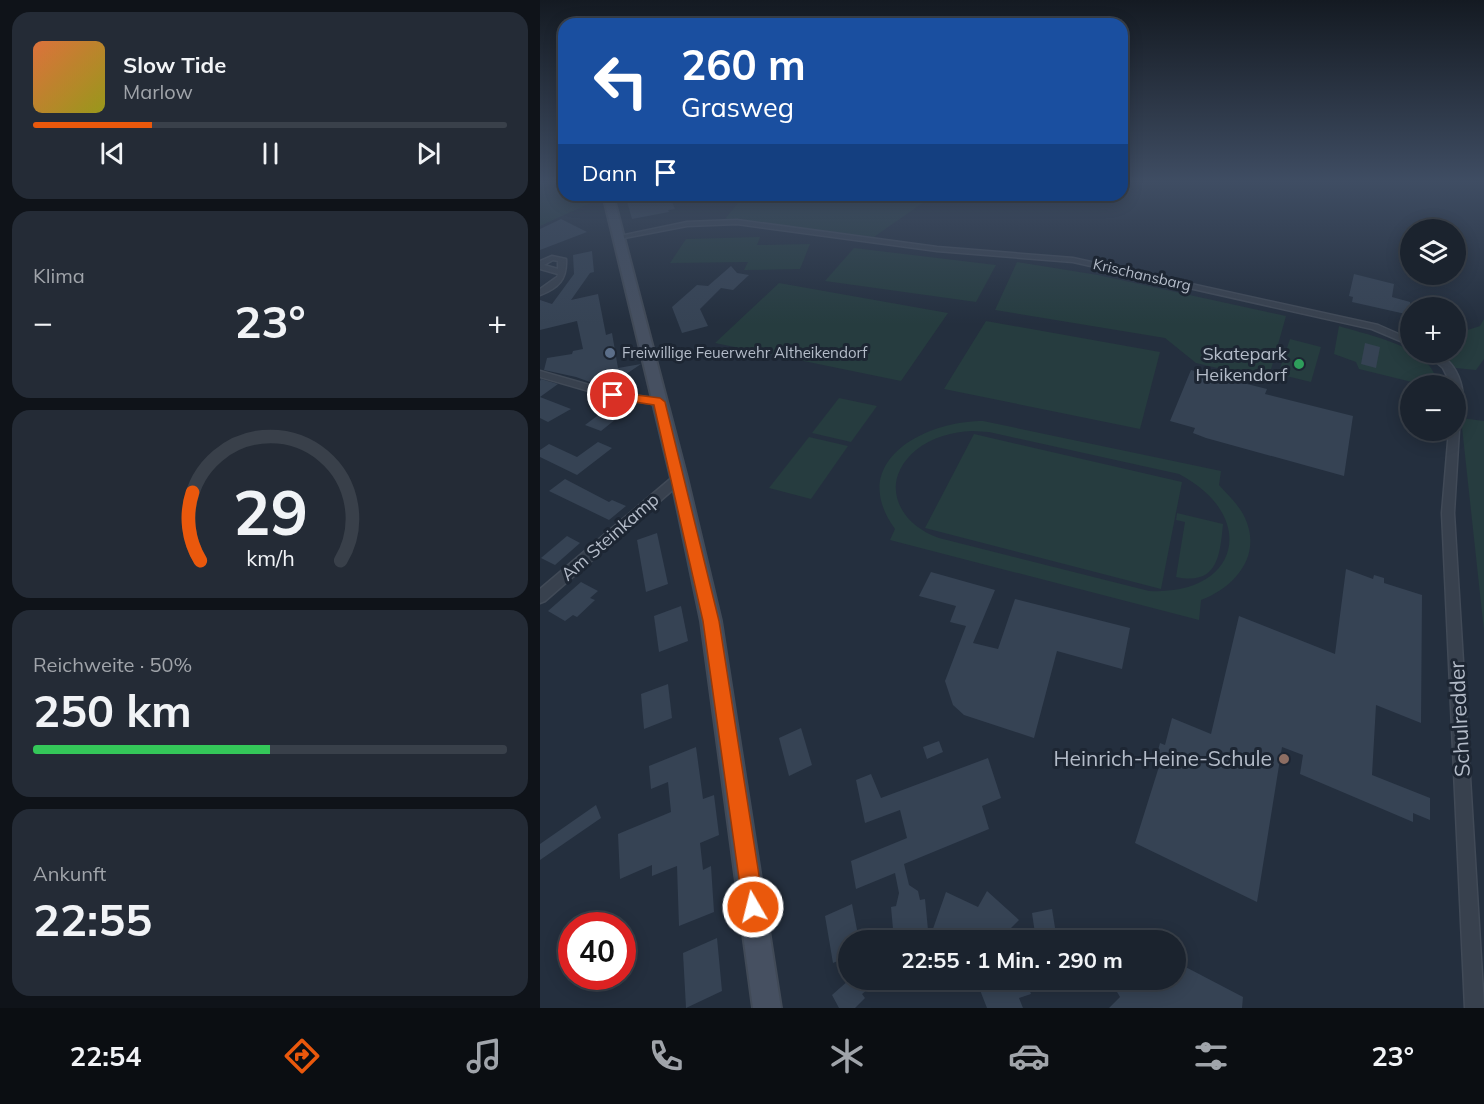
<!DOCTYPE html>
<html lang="de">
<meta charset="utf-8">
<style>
:root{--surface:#1b232e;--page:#242b36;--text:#f1f3f6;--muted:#a0a4aa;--line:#39404a;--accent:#ea580c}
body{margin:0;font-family:Mulish,sans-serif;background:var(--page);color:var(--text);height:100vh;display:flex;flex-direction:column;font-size:22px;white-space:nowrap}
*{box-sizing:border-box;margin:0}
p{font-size:20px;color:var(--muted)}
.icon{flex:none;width:33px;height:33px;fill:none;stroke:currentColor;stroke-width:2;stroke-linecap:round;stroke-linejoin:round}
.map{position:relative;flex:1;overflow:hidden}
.panel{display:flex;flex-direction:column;gap:12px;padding:12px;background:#0f1319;width:540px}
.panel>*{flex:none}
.top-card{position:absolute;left:18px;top:18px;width:570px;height:183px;border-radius:18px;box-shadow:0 3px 15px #0003,0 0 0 2px var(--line);background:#1a4fa0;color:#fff;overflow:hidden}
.controls{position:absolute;left:860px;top:219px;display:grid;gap:12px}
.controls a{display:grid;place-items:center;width:66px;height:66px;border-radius:50%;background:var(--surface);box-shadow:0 3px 15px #0003,0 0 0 2px var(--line);font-size:30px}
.speed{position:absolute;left:18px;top:912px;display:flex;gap:12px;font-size:30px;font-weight:700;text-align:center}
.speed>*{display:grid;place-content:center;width:78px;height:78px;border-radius:50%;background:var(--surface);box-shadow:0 3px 15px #0003,0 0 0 2px var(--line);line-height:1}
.speed .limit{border:9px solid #d22;background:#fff;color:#111}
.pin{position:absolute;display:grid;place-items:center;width:51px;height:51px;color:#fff;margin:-26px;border:3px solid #fff;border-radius:50%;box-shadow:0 2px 6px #0007}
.me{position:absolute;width:66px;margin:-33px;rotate:352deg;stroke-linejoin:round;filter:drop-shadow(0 0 4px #0008)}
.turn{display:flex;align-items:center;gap:21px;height:126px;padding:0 24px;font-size:27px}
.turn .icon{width:78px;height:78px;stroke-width:2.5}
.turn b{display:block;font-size:42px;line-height:51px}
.then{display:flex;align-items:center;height:57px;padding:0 24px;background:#0003;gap:12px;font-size:22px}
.big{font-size:45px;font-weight:700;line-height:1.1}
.panel .widget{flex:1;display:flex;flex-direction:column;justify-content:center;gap:9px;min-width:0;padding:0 21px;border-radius:18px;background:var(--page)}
.panel .dial{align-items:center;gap:0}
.dial svg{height:156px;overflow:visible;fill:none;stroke:var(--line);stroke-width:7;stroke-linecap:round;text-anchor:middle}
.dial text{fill:var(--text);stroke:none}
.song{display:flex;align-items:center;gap:18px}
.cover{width:72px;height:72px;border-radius:9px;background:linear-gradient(135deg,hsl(20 70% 55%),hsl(60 70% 35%))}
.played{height:6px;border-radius:3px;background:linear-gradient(90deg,var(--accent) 25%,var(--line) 25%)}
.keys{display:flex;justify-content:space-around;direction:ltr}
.heat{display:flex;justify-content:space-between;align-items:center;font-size:33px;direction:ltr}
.charge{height:9px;border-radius:4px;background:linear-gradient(90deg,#34c759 50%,var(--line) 0)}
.trip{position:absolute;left:298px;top:930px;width:348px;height:60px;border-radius:30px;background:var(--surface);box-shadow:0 3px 15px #0003,0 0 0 2px var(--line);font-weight:700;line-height:60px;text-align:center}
.menu{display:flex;height:96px;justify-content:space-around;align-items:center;background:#0b0e12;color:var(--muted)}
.menu .icon{width:42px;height:42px}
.menu .active{color:var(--accent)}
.menu b{font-size:27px;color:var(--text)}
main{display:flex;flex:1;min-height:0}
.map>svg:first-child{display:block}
</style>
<main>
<section class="panel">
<div class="widget">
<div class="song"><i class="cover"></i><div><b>Slow Tide</b><p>Marlow</p></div></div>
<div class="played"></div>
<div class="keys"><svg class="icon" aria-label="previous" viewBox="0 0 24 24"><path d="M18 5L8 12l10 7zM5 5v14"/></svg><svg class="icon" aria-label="pause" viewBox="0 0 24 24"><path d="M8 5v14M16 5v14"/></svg><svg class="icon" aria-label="next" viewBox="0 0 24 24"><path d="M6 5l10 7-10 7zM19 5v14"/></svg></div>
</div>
<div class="widget"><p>Klima</p>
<div class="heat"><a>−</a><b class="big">23°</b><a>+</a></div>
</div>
<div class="widget dial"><svg viewBox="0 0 100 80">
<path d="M14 69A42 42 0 1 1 86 69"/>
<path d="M14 69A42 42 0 0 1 10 34" stroke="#ea580c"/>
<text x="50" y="56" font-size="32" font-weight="700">29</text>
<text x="50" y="72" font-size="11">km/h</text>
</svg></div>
<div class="widget"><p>Reichweite · 50%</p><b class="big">250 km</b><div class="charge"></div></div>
<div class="widget"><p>Ankunft</p><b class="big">22:55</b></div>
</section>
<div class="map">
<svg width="944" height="1008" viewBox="0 0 944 1008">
<rect width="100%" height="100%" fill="#242f3e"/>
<g fill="#263c3f" fill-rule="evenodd">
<path d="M0,182H13L14,188L24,186V195H56L57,200L0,226Z"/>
<path d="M151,195H394L334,237L185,219L202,198L152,197Z"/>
<path d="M220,237L217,245L270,244L260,269L204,270L208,262L130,263L146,239Z"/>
<path d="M314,248L456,265L436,302L285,281Z"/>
<path d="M477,262L558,275L746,316L728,380L656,363L625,338L455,310Z"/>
<path d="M239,283L408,313L361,381L175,343Z"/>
<path d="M944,319V359L936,370L916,368L893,353L915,352V334L940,326Z"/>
<path d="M446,321L620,352L600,429L404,389Z"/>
<path d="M799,326C830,336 895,347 897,385H884L819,369L816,362L794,354Z"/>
<path d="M750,339L781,347L771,382L738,374Z"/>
<path d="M299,398L337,406L311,442L272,433Z"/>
<path d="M921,418L944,421V631Z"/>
<path d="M443,421L681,471L679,485C687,494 697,503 703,514C724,553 697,586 661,600L659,620L350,540L355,529C306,462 384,421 443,421ZM432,431L449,432L639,474C719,516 700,596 609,591L399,538C358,524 338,482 376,450C392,437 413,432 432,431Z"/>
<path d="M434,434L642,482L621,589L385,528Z"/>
<path d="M269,437L308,446L271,499L229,488Z"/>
<path d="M637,513L683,524C680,555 678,586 636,577L645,522L636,520Z"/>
</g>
<g fill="#364354">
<path d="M101,195H129L135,209L128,210L129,212L92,219L86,198Z"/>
<path d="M21,219L47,232L0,250V229Z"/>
<path d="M52,251L54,272L50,273L31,300L58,294L66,335L72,333L78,368L101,364L73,383L61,386L36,377L4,370L7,358L32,354L33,351L43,349L37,321L0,330V300L12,304L34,274L33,255Z"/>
<path d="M191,266L197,273L209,275L193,290L181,288L160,309L168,326L142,333L132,307L157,285L168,286Z"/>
<path d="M814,274L854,284L852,297L870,302V315L812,302L813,297L809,296Z"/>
<path d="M825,343L840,347L836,368L821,364Z"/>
<path d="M651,370L727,389L725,394L813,416L804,476L666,438L653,433L655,428L630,421Z"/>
<path d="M1,379L18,384L0,397L31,409L8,422L0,418V381Z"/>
<path d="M61,413L76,419L61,431L45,425Z"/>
<path d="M58,442L72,448L37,475L0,457V450L9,444L37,457Z"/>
<path d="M25,479L69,502L72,500L86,506L69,520L9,491Z"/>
<path d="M117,533L128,584L106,592L97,540Z"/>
<path d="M27,536L40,543L15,565L1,558Z"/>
<path d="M806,569L833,579L834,575L844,578V583L882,595L881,723L836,705L832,775L890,798V820L873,813V822L760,774L763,755L742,747L717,902L595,843L622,757L617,754L620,743L625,745L632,718L671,734L699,616L795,654Z"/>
<path d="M391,572L455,590L433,643L458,649L475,599L590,628L582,669L517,651L494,738L424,715L413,705L405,681L426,626L410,622L416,606L379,596Z"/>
<path d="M41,582L58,591L50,598L55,600L37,617L33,615L25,621L8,611Z"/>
<path d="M141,606L148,641L119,652L114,616Z"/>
<path d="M128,684L132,718L104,729L101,694Z"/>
<path d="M261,728L272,765L249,776L239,738Z"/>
<path d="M399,741L403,752L387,759L383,747Z"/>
<path d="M156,747L163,799L174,795L179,835L160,843L163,870L171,866L174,912L139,926L137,866L112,876V865L80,879L78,834L131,812L128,782L111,789L109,766Z"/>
<path d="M448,758L461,798L442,806L449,829L364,864L369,885L378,891L380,900L385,899L389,940L406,892L438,907L447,891L479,920L466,933L471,940H354L351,907L356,906L359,893L355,873L316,889L311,861L367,838L360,810L325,823L316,780L331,774L341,798Z"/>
<path d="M56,805L61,818L0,860V844Z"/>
<path d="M312,904L319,940H309V956L293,963L285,916Z"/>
<path d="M512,909L517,940H496L492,913Z"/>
<path d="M177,938L182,991L146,1008L143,953Z"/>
<path d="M636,962L703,997L702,1008H569L580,997L570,980H636Z"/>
<path d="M309,980H339L322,994L325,998L315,1008H299L292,995Z"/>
<path d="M436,980H486L491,994L479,998L483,1008H447Z"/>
</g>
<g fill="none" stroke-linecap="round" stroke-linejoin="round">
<defs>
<g id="street">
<path d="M197,220L397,247L533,258L838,325L870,339V345L832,329L533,262L397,251L197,224L147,226L79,239L75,237L147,222Z"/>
<path d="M12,256L26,259C27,279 19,288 0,295V289L17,277L18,274L0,269V261ZM13,260L18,261V269L4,265Z"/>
<path d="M885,352C918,352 930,395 919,421L915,423V386H912L903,368Z"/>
<path d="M0,371L74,392L120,399L125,402L120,405L73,398L0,377Z"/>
<path d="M915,427L919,430L914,513L944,1008H925L902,513L909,430H915Z"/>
<path d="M139,474L145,478L143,481L5,601L0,603V589L135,475Z"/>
</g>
<path id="secondary" d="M63,195H73L147,478L181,621L241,1008H213L161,621L131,478Z"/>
</defs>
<use href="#street" stroke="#414a57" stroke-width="3"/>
<use href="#secondary" stroke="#414a57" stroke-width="4"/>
<use href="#street" fill="#38414e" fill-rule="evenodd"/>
<use href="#secondary" fill="#465061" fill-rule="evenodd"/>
</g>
<linearGradient id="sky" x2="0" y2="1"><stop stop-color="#141a22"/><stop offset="0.56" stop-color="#3f4d63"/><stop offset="1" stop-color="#3f4d63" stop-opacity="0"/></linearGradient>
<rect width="944" height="324" fill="url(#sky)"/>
<path fill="#ea580c" stroke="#983908" stroke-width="1.5" d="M73,392L120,398L125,402L179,621L224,907L221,915L213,918L206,915L203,907L163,621L114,405L69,398L67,395Z"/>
<circle fill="#5c6f8a" stroke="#1d2633" stroke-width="2" cx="70" cy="353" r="6"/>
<circle fill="#2e9e5b" stroke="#1d2633" stroke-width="2" cx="759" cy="364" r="6"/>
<circle fill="#8d6e63" stroke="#1d2633" stroke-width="2" cx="744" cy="759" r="6"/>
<g text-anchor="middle" stroke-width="6" stroke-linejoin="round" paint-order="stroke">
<g font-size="15" fill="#b4bcc9" stroke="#1d2633">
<text transform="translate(602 275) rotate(13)" y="5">Krischansbarg</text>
</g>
<g font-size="15" fill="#b4bcc9" stroke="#1d2633" text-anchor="start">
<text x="82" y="358">Freiwillige Feuerwehr Altheikendorf</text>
</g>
<g font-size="18" fill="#b4bcc9" stroke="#1d2633" text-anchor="end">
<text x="747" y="360">Skatepark<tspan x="747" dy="21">Heikendorf</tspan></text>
</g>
<g font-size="18" fill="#b4bcc9" stroke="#1d2633">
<text transform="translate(70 537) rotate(-41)" y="6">Am Steinkamp</text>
</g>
<g font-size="21" fill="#b4bcc9" stroke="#1d2633">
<text transform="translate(920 719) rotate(-93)" y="7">Schulredder</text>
</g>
<g font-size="21" fill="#b4bcc9" stroke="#1d2633" text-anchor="end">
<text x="732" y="766">Heinrich-Heine-Schule</text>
</g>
</g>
</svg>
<div class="controls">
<a><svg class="icon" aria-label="layers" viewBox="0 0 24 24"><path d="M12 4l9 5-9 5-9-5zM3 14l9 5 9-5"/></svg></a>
<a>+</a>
<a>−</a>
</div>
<div class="speed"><div class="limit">40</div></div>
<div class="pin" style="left:73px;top:395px;background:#d93025"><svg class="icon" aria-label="arrive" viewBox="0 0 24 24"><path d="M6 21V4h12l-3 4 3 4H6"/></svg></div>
<svg class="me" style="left:213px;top:907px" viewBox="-20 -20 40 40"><circle r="17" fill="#ea580c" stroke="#fff" stroke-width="3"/><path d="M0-11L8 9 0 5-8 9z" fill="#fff"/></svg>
<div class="trip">22:55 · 1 Min. · 290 m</div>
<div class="top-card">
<div class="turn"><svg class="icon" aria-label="left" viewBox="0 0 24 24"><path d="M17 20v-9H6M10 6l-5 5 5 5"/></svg><div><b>260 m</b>Grasweg</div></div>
<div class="then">Dann<svg class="icon" aria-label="arrive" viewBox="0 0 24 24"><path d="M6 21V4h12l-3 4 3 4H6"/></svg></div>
</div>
</div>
</main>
<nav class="menu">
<b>22:54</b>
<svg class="icon active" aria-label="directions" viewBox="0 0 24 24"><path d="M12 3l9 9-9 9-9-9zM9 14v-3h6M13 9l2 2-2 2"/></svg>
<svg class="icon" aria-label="music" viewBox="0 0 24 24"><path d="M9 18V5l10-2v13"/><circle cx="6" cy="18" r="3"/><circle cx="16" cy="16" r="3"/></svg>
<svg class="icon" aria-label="phone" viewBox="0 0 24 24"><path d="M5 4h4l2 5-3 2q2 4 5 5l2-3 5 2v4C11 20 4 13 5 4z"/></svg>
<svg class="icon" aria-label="climate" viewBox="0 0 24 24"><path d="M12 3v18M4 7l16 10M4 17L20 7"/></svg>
<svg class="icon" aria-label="car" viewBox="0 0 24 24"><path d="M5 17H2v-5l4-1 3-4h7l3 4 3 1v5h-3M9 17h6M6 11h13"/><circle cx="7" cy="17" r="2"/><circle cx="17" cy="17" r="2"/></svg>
<svg class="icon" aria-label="filters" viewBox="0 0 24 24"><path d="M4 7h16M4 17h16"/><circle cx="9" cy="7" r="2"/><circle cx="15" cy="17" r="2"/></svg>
<b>23°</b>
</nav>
